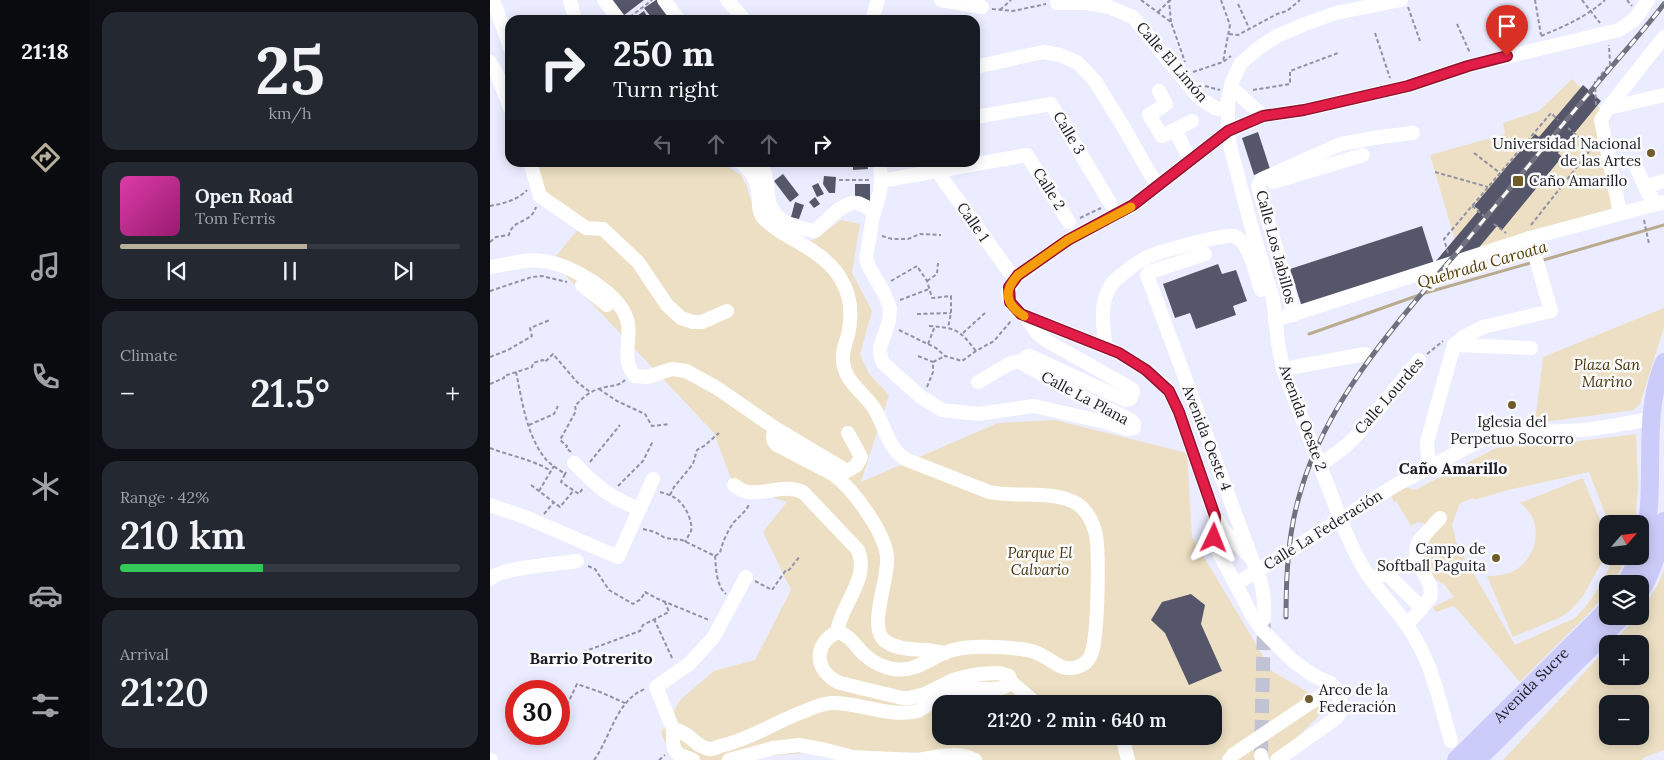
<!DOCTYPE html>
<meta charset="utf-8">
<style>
:root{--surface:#171b24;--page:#242831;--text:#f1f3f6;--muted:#9ea1a6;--line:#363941;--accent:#b7af9a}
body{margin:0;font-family:Lora,serif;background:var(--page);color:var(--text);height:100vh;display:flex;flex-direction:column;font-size:19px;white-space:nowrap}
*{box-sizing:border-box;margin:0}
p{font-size:16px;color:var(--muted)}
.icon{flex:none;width:28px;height:28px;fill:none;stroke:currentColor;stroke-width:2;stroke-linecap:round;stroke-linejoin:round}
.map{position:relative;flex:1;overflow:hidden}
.panel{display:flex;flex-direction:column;gap:12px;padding:12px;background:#0d0f14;width:400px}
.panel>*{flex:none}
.hud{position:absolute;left:15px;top:15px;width:475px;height:152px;border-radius:15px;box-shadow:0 2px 12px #0003;background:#171b24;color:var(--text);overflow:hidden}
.needle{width:32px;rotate:62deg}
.buttons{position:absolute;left:1109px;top:515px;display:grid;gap:10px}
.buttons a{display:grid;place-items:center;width:50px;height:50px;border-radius:10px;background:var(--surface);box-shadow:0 2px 12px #0003;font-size:25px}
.speed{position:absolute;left:15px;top:680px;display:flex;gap:10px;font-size:25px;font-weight:700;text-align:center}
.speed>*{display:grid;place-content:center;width:65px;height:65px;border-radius:50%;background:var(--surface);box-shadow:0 2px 12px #0003;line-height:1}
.speed .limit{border:8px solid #d22;background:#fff;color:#111}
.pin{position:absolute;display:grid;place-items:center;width:42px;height:42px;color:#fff;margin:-51px -21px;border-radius:50% 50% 50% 0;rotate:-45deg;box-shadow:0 0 5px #0007}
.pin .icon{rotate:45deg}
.me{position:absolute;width:55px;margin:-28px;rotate:2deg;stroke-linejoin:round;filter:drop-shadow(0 0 4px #0008)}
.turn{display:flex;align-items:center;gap:18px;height:105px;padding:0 25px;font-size:22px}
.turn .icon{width:65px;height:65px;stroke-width:2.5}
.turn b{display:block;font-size:35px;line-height:42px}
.lanes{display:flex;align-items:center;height:48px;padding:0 25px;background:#0003;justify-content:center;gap:25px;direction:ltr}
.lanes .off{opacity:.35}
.big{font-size:38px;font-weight:600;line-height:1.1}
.panel .tile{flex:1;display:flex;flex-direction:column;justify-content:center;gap:8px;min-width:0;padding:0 18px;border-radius:15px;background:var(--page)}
.panel .dial{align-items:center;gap:0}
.dial b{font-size:65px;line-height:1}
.song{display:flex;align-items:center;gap:15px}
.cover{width:60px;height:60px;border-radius:8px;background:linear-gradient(135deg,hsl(320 70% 55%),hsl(320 70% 35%))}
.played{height:5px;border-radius:2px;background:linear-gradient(90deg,var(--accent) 55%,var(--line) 55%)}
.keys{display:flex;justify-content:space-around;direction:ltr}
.heat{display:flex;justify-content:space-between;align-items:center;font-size:28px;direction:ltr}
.charge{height:8px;border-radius:4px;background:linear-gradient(90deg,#34c759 42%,var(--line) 0)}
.trip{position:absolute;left:442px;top:695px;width:290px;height:50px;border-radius:15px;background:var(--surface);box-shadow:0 2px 12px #0003;font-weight:600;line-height:50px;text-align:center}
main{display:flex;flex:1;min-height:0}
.tabs{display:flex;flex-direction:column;width:90px;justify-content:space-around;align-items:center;background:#090b0e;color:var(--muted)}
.tabs .icon{width:35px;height:35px}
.tabs .active{color:var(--accent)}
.tabs b{font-size:22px;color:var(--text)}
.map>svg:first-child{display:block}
</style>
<main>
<nav class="tabs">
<b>21:18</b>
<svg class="icon active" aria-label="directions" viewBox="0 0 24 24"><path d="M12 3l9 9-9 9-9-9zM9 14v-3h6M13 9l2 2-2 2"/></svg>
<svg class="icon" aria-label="music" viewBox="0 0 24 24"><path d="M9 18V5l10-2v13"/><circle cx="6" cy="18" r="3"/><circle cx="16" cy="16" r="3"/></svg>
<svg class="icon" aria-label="phone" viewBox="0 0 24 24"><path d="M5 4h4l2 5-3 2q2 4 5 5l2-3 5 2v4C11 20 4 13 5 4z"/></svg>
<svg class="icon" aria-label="climate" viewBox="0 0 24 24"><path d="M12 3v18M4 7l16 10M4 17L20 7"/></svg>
<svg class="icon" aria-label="car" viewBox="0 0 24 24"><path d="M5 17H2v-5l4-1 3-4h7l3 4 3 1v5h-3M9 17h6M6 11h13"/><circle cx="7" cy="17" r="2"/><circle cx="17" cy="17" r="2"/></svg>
<svg class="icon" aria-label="filters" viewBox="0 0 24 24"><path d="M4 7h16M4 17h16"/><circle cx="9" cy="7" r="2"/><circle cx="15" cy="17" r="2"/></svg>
</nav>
<section class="panel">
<div class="tile dial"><b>25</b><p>km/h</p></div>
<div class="tile">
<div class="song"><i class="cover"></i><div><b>Open Road</b><p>Tom Ferris</p></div></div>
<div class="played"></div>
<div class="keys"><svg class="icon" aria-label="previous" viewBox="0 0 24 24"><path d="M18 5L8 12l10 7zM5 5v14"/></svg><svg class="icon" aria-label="pause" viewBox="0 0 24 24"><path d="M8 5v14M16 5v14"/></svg><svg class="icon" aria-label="next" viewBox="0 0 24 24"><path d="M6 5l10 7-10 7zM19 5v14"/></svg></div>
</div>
<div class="tile"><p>Climate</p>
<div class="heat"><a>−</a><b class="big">21.5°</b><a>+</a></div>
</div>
<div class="tile"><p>Range · 42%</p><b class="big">210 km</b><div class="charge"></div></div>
<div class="tile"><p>Arrival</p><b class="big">21:20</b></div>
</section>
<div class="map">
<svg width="1174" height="760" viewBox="0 0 1174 760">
<rect width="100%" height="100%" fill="#ebecff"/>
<g fill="#ecdfc3" fill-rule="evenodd">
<path d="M1082,79L1118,117L1134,205L969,254L940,155L1015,134L1013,123L1049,111Z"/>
<path d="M165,162L171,165L174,162L232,163L251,175L257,187L267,222L288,239L303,246L325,239L351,220L370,224L362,273L382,311L370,354L379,374L399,395L371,482L508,423L565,420L697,453L702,537L782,671L840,705L784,760H489L480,750L449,753L339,751L230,760H188L181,755L171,733L190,700L224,671L265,660L301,590L273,532L297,502L243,484L224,433L62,261L90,227L52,188L47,163ZM451,704H724V736H451Z"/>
<path d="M1174,308V327L1150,404L1144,410L1045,423L1053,357Z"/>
<path d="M1146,434L1148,487L1145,524H1119L1099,472L1014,491L985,500L983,498L970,503L962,525L967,545L1025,645L1085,618C1101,602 1117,578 1123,556H1137L1123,584H1118L1117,591L1101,611L1030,682L967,609L963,606L946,612L943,607L964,597L953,583L951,584L949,581L944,579L934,557L938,544L943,534L933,523L928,522L921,526L906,501L904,502L900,494L914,486L924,490L931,487L1004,449L1013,447L1082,442Z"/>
<path d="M1093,478L1116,535L1113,560L1093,596L1081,610L1071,617L1023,637L997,576C1008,576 1017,575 1027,569C1050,553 1053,519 1030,503Z"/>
<path d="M1174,570V750L1153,758V760H1013L1117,648L1118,676H1150V644H1121L1148,616H1150V613L1167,586ZM1118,704H1150V736H1118Z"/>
</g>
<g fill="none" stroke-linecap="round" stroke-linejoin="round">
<g stroke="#b9ab8e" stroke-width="3">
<path d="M1050,261L1174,225"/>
<path d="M819,334L935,293L1044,262"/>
</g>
</g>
<g fill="#555669">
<path d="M120,0H154L133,16Z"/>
<path d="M166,0H171L184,20H174L172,17L165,20L162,16L161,17L154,8Z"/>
<path d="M154,11L158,18L155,20H141Z"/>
<path d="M1093,85L1111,101L1068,153L1072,157L1012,230L1007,226L965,276L946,261L989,210L984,206L1014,170L1045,134L1049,137Z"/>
<path d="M768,132L780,169L764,175L752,138Z"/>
<path d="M363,162H377L378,169L363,170Z"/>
<path d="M293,174L309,195L300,202L284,181Z"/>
<path d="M334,176L346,177L345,193H339L333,184Z"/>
<path d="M328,183L334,194L327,197L322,186Z"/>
<path d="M365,184H380V201L365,197Z"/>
<path d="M325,197L330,204L324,208L319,202Z"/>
<path d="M305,202L314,205L309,219L301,217Z"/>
<path d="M932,226L944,264L812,307L800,269Z"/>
<path d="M728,264L732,274L746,270L757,301L743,306L746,315L706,329L700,313L685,318L673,284Z"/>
<path d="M701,594L715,605L711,624L732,671L699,685L675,633L661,620L672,602Z"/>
</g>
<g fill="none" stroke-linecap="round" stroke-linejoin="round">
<path stroke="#c1c2d3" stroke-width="14" stroke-dasharray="14 7" stroke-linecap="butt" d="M771,755L774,623"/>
<g stroke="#9192a1" stroke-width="2" stroke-dasharray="4 2.5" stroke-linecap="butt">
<path d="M651,0L681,22L695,62"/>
<path d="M731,0L740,25L733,62"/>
<path d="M1045,0L1051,35"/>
<path d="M1092,0L1110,23"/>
<path d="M1137,0L1142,6"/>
<path d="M748,4L759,28"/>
<path d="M918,7L930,41"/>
<path d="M502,9L523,11L556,4"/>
<path d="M510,10L521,0"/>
<path d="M668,12L679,1"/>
<path d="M140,17L162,0"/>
<path d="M681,22L679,1L681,0"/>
<path d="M967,24L980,53"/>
<path d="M885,33L900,78"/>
<path d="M739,34L748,35L787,14L797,11L810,0"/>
<path d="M1051,36C1075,26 1096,17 1115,0"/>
<path d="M703,72L733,62L741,56"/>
<path d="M715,86L730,90"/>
<path d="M763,90L800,84V71L848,53"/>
<path d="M1106,105L1105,82L1120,64L1119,45"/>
<path d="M1078,128L1102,148"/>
<path d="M984,153L1010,173"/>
<path d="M945,172L998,187"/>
<path d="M349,180H379"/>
<path d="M0,206C12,204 28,200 37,190"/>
<path d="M982,206L994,216"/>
<path d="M590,218L611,208"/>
<path d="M1154,220L1159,244"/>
<path d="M1004,224L1016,233"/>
<path d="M1041,225L1105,144"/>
<path d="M392,236L402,239H418L430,234L451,235"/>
<path d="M0,242L6,237L19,235C22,219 41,224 46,207"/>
<path d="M958,253L954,239L1061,113L1068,120"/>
<path d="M401,281L427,266L437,281L442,298L461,296V313L458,328"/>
<path d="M437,281L447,274L448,263"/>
<path d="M0,291L42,277L52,276L77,282"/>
<path d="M410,300L439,289"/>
<path d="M427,314L461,313"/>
<path d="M439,326C466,328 469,329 486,351"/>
<path d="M409,330L446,348L455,356L472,361L486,351L504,341L521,321"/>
<path d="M473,333L495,313"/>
<path d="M438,344L445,326"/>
<path d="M937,354L953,341"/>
<path d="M428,356L443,362"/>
<path d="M0,357L18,350L42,336L40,328L60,320"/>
<path d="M26,372C32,400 36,433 54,457C59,464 68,469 75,474L76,472"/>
<path d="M0,384L14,378V376L42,367L43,363L53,360L55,362L63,354L87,382L100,392"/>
<path d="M437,387L443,372V362L455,356"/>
<path d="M109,389L127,401L155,414L162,426L179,424"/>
<path d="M39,425L64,414L68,406"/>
<path d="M0,448C20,456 42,459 61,471"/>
<path d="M81,452L76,448L77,446L70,440L86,411L85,406C92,398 101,390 112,388C121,385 128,387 135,380"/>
<path d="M100,462L130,425"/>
<path d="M75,474L71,482L89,494L93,488"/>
<path d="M41,485L70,507L84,490"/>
<path d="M128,486L153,461L163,441"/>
<path d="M49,491L64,466"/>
<path d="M170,492C177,494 184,496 189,501C196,507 203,522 201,531C199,535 197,538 195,542"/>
<path d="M180,495L184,487L203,464L207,450L214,446L229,433"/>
<path d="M54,514L64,502"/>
<path d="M153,529L165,532L175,538L192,540L225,556"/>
<path d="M225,556L230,553C232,543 238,530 244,522C250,516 256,511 260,503"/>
<path d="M225,556C226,567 226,586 236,594"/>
<path d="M98,566L105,569L119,590L143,604L151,599L155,592L168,599L219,620"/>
<path d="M265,581L282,590L296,570H299L310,556"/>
<path d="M164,619L183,660"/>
<path d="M93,652L150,631L153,625L179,612L175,602"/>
<path d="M77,705L87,684L110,692L135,703"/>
<path d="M104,760C121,737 126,700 155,689"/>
<path d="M169,760L175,755"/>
</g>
<g stroke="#fff" stroke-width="14">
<path d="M3,0L20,47"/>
<path d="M80,0L85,20"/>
<path d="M114,0L129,20"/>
<path d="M174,0L189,20"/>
<path d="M237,0L255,20"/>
<path d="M451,0L492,7"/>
<path d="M567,3H596L619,7L643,17L708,97L725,108L738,110"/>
<path d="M382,20L388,0"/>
<path d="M0,62L7,74L20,108"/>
<path d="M485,67L553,52L570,55L588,63L605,81L631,123L667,186"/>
<path d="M741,87L773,116"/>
<path d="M669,91L676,104L659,115L672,136L702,121"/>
<path d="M1118,108L1174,95"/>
<path d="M485,117L561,104L620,203"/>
<path d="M685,130L700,160"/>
<path d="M40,162L50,196L96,228L113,229L148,262L177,305L191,318L203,322H212L237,311"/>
<path d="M250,162C265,173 268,184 269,201C269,207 269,211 272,216C278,225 287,229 296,235C317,247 342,260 353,283C362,300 362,317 358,335C355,344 352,352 353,361C355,382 373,392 384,408C395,426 397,446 415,459L499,492C526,498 566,489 589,505C597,511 602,521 605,531C610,549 608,638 601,655C598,662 594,665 587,667C573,672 565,662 553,656C547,652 539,650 531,649C512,647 482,645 463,650C442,655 428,673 403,669C393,667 384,663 376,656C367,649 360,634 347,632"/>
<path d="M268,162C277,172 277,184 278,196C280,221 305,228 325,231C334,224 354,200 367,203C373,204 379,209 384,212"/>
<path d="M390,162L391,181L390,192L383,216L376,259L379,267L394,293L400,308L399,321L390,348V353L393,363L431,397L452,410L488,414L544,406L619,423L637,429L644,428V424L641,420L586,394L535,365L534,362L536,357L540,356L635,400L640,399L643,392L642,389L639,387L557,341L547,333L537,318"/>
<path d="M1147,169L1158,193L1167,204"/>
<path d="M447,171L520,273"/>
<path d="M391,181L537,155L579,222"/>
<path d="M783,182L873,155"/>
<path d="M1155,187L1174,181"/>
<path d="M1130,213L1111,120L1118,108L1174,37"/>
<path d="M715,254L660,272L657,275L762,559C772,581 775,594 774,619"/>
<path d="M0,267C17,265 36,258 53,261C81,264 134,295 138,324C141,342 131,360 145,376L157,377L182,369L196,371L227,388L285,428L357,471L366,466L371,457L358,433"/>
<path d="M92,285L117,305"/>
<path d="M804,315L798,289L768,186L772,179L851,144L890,137L923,133"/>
<path d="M785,320L1040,238L1174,202"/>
<path d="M964,345L1041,348"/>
<path d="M616,348C613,328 609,303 621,285C626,278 646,263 654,259C665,252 730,235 742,236C745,236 747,237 749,239C761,247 766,276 771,290"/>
<path d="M793,369L875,354"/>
<path d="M488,382L521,363L534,360"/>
<path d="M285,428C283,435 281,440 287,445L343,474C363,489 394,531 397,556C400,576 377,628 395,641C412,653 435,647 455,653"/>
<path d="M84,463C105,485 121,499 150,509"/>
<path d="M830,465L856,446L868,434L929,360"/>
<path d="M942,466L938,456L937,442L964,345L974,337L993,327L1061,311L1040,238"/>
<path d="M0,505L35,517L128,557L163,479"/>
<path d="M847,510L793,369L788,343L783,299L762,229L740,146L738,131V99L742,82L751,63L770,47L787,36L815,24L846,13L911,0"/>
<path d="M725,516L724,538L729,553L763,617L772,630L802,660L824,676L840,683L844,687L851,702L850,713L846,718L787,760"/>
<path d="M852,523C860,543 868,561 880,578C895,599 914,617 926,640C944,670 951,708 961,741"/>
<path d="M762,559L733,530L725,516L689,412L679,391L675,386L656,370L629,353L531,314C515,301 514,290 529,275L578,240L643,205L738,131L773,116L814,110L918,86L978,66L1129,30L1145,19L1158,0"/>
<path d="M0,579C11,567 69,564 87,561"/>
<path d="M881,579L896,573L932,608L917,624"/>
<path d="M746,584L906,485L989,441C1020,429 1058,433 1092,430C1115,428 1138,423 1160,419"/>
<path d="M932,608L941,596L940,585L927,560L926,551L928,542L950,518"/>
<path d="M521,682L547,704"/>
<path d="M183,729C200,732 205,747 219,749C224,749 229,746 234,745C263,738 287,721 315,711C324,707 331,704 341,703C370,702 398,718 428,711C442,703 457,689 474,688C488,687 511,694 521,682L519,676L509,673L490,674L474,677L463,680L435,694L419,698H412L350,683C325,672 322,645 347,632C351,604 380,579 368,550L313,492C288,481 264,503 244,485"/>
<path d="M632,736L638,760"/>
<path d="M771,755L772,760"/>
<path d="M0,760H1"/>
<path d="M203,760L188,754L184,748L183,742V729L166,687L199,664L223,638L256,577"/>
<path d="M239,760L283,748L309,745L336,750L362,757L425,760"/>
<path d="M426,760C446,758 466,750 485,760"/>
<path d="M739,760L744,754L844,687"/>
</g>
<g stroke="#ccccfa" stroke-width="18">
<path d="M1150,554C1171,491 1148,424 1174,362"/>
<path d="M1136,584L1149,556"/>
<path d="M1150,592C1164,570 1169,547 1174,521"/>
<path id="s1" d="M966,760L1118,609"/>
<path d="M987,760L1133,616"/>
</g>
<defs>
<path id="rail" d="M796,617C796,575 798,531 811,490C837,401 904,326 963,257C1009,202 1054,146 1101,91C1125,62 1151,34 1174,4"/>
</defs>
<use href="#rail" stroke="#70717e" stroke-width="5"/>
<use href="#rail" stroke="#fbfbfb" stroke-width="3" stroke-dasharray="9" stroke-linecap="butt"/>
</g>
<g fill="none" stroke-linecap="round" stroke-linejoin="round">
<defs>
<path id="route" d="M724,538L725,516L689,412L679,391L656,370L629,353L531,314L520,302L519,287L528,275L578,240L643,205L738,131L773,116L814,110L918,86L978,66L1017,56"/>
</defs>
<use href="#route" stroke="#92132f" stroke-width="12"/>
<use href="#route" stroke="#e11d48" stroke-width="9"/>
<path stroke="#f59e0b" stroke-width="9" d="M534,316C515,304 513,291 528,275L578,240L641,207"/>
</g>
<g fill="#705b2a" stroke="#fbfbfb" stroke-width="2">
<circle cx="1161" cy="153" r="5"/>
<rect x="1022" y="175" width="12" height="12" rx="2.5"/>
<circle cx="1022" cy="405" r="5"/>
<circle cx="1006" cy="558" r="5"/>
<circle cx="819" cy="699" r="5"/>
</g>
<g text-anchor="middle" stroke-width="5" stroke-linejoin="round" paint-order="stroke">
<g font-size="15" fill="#1a1b23" stroke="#fbfbfb">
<text transform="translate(682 62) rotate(49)" y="5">Calle El Limón</text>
<text transform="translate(579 133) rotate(59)" y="5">Calle 3</text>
<text transform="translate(559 189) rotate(58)" y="5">Calle 2</text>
<text transform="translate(483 222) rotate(55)" y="5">Calle 1</text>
<text transform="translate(786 247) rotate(75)" y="5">Calle Los Jabillos</text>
<text transform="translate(899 396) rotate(-49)" y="5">Calle Lourdes</text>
<text transform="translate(595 398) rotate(28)" y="5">Calle La Plana</text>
<text transform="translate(813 418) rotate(70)" y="5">Avenida Oeste 2</text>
<text transform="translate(717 438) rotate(69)" y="5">Avenida Oeste 4</text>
<text transform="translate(833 530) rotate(-32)" y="5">Calle La Federación</text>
<text dy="5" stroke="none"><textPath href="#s1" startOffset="106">Avenida Sucre</textPath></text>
</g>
<g font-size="15" fill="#1a1b23" stroke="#fbfbfb" text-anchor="end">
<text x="1151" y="149">Universidad Nacional<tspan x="1151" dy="17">de las Artes</tspan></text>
<text x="1039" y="186" text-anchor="start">Caño Amarillo</text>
<text x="1022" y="427" text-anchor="middle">Iglesia del<tspan x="1022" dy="17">Perpetuo Socorro</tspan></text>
<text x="996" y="554">Campo de<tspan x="996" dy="17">Softball Paguita</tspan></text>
<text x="829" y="695" text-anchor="start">Arco de la<tspan x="829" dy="17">Federación</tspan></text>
</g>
<g font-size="15" font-style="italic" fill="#45350d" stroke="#fbfbfb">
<text x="1117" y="370">Plaza San<tspan x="1117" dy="17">Marino</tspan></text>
<text x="550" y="558">Parque El<tspan x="550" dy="17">Calvario</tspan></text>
</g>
<g font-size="16" font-style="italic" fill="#523d04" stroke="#fbfbfb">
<text transform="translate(992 264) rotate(-16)" y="6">Quebrada Caroata</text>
</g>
<g font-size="16" font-weight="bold" fill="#1a1b23" stroke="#fbfbfb">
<text x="963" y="474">Caño Amarillo</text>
<text x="101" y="664">Barrio Potrerito</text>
</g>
</g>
</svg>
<div class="buttons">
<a><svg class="needle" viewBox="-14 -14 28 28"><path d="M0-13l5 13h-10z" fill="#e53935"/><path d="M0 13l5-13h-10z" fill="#9ea1a6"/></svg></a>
<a><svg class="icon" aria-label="layers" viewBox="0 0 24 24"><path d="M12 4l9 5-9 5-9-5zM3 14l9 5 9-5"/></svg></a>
<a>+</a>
<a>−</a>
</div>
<div class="speed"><div class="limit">30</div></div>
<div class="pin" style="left:1017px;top:56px;background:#d93025"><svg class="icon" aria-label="arrive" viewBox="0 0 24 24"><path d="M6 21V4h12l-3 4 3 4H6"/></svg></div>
<svg class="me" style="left:724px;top:538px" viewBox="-20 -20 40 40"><path d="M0-17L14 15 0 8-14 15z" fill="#e11d48" stroke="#fff" stroke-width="4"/></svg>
<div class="trip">21:20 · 2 min · 640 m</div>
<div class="hud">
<div class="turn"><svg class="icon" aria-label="right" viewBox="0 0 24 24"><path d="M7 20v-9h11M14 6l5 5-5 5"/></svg><div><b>250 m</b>Turn right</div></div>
<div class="lanes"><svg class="icon off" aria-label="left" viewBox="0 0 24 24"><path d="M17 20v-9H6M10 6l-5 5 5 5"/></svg><svg class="icon off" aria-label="ahead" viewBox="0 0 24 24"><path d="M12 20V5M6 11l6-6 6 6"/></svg><svg class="icon off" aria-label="ahead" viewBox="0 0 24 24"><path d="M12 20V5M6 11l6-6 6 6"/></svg><svg class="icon" aria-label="right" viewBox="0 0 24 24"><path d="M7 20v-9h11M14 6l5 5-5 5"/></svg></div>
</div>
</div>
</main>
